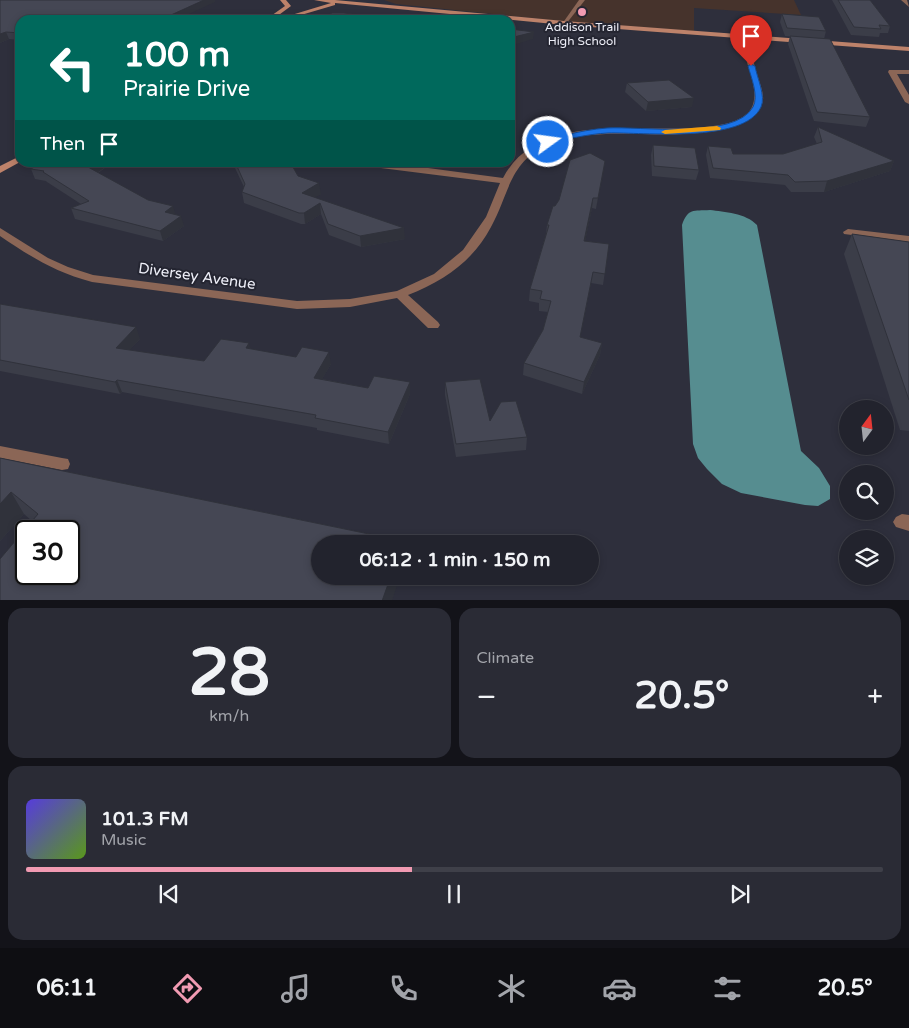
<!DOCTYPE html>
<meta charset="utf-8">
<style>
:root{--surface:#22232d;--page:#2a2b35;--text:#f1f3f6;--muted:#a2a4aa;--line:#3f4049;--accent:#f19ab2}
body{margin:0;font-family:"Varela Round",sans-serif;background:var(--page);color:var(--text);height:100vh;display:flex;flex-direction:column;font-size:19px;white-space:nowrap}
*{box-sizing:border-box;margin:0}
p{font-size:16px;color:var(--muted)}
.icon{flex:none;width:28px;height:28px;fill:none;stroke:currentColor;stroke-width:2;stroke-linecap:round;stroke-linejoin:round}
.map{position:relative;height:600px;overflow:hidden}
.details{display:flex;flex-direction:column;gap:8px;padding:8px;background:#131319;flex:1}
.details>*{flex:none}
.top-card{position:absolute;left:15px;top:15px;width:500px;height:152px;border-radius:15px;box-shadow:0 2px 8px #0003,0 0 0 1px var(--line);background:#00695c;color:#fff;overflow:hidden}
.needle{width:32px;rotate:15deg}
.buttons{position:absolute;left:839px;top:400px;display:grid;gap:10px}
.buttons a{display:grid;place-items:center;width:55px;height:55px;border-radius:50%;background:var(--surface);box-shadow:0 2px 8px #0003,0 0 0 1px var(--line);font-size:25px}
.speed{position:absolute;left:15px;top:520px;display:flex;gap:10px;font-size:25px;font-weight:700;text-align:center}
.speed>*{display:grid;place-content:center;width:65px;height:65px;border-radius:50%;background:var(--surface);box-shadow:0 2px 8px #0003,0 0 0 1px var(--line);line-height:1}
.speed .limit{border:2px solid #111;border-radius:8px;background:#fff;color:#111}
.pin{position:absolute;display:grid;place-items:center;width:42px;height:42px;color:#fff;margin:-51px -21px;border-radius:50% 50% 50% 0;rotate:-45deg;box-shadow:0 0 5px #0007}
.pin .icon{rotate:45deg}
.me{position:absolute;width:55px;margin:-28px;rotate:76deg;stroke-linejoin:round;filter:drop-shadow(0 0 4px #0008)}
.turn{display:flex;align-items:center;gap:18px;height:105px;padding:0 25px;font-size:22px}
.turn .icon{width:65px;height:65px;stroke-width:2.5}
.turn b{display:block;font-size:35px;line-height:42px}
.then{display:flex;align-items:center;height:48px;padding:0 25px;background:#0003;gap:10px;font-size:19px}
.big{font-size:38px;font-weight:800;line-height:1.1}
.details .widget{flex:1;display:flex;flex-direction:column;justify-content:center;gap:8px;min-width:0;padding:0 18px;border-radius:15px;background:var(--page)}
.details .dial{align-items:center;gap:0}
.dial b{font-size:65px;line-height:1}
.song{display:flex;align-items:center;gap:15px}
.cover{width:60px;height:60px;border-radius:8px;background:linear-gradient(135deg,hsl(250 70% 55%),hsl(90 70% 35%))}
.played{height:5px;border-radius:2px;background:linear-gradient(90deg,var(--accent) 45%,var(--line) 45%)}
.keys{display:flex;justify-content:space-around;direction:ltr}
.heat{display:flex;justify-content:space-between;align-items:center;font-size:28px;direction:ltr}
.details .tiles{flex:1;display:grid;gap:8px;grid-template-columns:1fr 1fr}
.widget:last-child{grid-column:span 2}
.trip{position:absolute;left:311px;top:535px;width:288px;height:50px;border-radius:25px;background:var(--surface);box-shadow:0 2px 8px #0003,0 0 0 1px var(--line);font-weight:800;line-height:50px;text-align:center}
.tab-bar{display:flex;height:80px;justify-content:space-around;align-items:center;background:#0e0e12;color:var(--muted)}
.tab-bar .icon{width:35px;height:35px}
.tab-bar .active{color:var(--accent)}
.tab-bar b{font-size:22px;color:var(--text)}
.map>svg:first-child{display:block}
</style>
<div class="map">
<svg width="909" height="601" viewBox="0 0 909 601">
<rect width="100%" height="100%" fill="#2e2f3c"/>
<path fill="#46332c" d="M384,0H794L801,15L694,8V31L560,21L396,4Z"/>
<path fill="#568d90" d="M710,210C724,212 746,213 757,225L801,451L819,468L830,486V499L818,506L805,505L741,493L722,484L707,469L698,458L693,444L682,225C688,208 693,211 710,210Z"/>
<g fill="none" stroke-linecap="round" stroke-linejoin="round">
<g fill="#8b6656" fill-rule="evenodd">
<path d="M579,0H585L566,24H562Z"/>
<path d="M889,70H909V74H897L909,95V104L905,102L888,72Z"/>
<path d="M848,229L909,236V242L844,234L843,232Z"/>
<path d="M0,446L62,458L68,459L70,464L68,469L62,470L0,458Z"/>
<path d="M902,514L909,515V531L896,527L893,522L896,517Z"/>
</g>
<g fill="#8b6656" fill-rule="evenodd">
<path d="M901,0H907L909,7Z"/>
<path d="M745,36L750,37C751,50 753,62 757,74C759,81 764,93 763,100C756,146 639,132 606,134C586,135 565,137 547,145C509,162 509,195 491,227C473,261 444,281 408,295L438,322L440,325L438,328H428L397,298L350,307L297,309L92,282C55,272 31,257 0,236V228L48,258L68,267L93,275L297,301L350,299L397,291L434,274L463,250L486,217L500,183L365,166L361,162H383L503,178C543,102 660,141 729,123C736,121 747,116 751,109C763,87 739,60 745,36Z"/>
</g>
<g fill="#bd826a" fill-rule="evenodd">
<path d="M280,0H286L291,6L272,20H268V18L285,6Z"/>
<path d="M314,0H335L564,21L909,47V51L564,25L335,3V5L284,20H275L331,3Z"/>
<path d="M20,156V162L0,173V166Z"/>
</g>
</g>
<g fill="#3b3d48">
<path d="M0,0H215V2L20,20V40L9,39L0,43Z"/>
<path d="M832,0H870L890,26L888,33H880L879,37L851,35Z"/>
<path d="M782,14L826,31L824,39L870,117L866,127L814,121L788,44L790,36L796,37L785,36L780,22Z"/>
<path d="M627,83L692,107L646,111L625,92Z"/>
<path d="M818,127L894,161L890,171L824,192H791L785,185L710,178L706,155L708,146L733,154H783L817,144L814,137Z"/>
<path d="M653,145L699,170L696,180L652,176L651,155Z"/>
<path d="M605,161L596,209L592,208L585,241L609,244L603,285L591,283L580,337L602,343L600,355L582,394L523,375L524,363L543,330L548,312L539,311V303L529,301L530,289L546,234L547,225L555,206Z"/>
<path d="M42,162H113L98,173L148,200L175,214L184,226L163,241L75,219L71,208L81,204L47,182L46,181L35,179L31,169Z"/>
<path d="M234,162H292L291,164L298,176L321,194L314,197L405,239L361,247L329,235L321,214L305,224H301L244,203L242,192L244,187L235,168Z"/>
<path d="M852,234L909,242V431L900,430L844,254Z"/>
<path d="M0,304L140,339L129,350L204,361L250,349L331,364L322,379L368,388L410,382V394L389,444L317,430V428L122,392L120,394L0,371Z"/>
<path d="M445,382L490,421L527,437L526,450L456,457L445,395Z"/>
<path d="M0,458L403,541V544H320L32,521L24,514L0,541Z"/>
</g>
<g fill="#30323b">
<path d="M204,0H215V2L176,20H160Z"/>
<path d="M6,32L9,39L0,43V34Z"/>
<path d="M534,32L533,39L510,46V38Z"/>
<path d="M694,98L692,107L646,111L648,102Z"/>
<path d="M516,112L515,121L510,124V115Z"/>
<path d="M605,161L604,171L596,209L598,198Z"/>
<path d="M894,161L890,171L824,192L827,181Z"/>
<path d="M95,162H113L91,177L88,167Z"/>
<path d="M319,183L321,194L304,204L302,193Z"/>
<path d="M593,198L592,208L583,252L584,241Z"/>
<path d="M320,203L321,214L305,224L304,213Z"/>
<path d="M173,206L176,217L165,212Z"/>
<path d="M181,216L184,226L163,241L160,231Z"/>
<path d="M404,228L405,239L361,247L360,236Z"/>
<path d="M593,272L591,283L578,349L580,337Z"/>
<path d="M136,327L140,339L120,360L116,348Z"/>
<path d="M249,343L252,355L246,348Z"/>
<path d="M602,343L600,355L582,394L584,382Z"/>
<path d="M329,352L331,364L316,390L314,378Z"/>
<path d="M117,380L122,392L120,394L115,382Z"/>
<path d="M410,382V394L389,444L388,432Z"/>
<path d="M11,492L24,514L0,541V504Z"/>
<path d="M391,576H400L392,601H382Z"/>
</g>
<g fill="#454754" stroke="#30323b" fill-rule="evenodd">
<path d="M0,0H204L160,20H20V33L6,32L0,34Z"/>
<path d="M838,0H870L890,26L879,25L881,29L854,27Z"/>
<path d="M332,13H344L403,20L406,18L427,20H318Z"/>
<path d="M782,14L819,17L826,31L787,28Z"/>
<path d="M510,29L534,32L510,38Z"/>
<path d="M790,36L830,39L870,117L817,112Z"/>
<path d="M669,80L694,98L648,102L627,83Z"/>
<path d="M510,109L516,112L510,115Z"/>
<path d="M818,127L894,161L827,181L795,182L788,175L713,168L708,146L731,148L733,154H783L822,142Z"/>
<path d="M653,145L695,148L699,170L654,166Z"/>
<path d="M590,153L605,161L598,198H593L584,241L609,244L605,274L593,272L580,337L602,343L584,382L524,363L543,330L551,301L540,299L542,291L530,289L549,225H547L553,206H555L559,200L570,160Z"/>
<path d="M42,162H95L88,167L148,200L173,206L165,212L181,216L160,231L71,208L89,201L43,172L44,171L31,169Z"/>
<path d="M235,162H290L298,176L319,183L302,193L404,228L360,236L328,224L320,203L304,213H299L242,192L245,184Z"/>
<path d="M852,234L909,242V400Z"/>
<path d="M0,304L136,327L116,348L204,361L221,339L249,343L246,348L296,357L302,347L329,352L314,378L368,388L374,376L410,382L388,432L315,418L316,415L117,380L115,382L0,360Z"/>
<path d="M480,379L490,421L501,402L516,401L527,437L456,444L445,382Z"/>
<path d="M0,458L403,541L401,544H320V576H391L382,601H0V559L38,514L11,492L0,504ZM26,531H69V574H26Z"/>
</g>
<path fill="#1a73e8" stroke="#114b97" d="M751,64L755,66C757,78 766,96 761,107C744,144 642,132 608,133C588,134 567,139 548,144L544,142C549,138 558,137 565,135C578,132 593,129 607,128C639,126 735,140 753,107C759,96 751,77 748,66Z"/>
<path fill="#f59e0b" d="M717,126L721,128L720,130L665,134L661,132L665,130Z"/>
<circle fill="#f19ab2" stroke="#242531" stroke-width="2" cx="582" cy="12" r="5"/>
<g text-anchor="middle" stroke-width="4" stroke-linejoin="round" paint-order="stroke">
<g font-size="12" fill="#eeeff8" stroke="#242531">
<text x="582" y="31">Addison Trail<tspan x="582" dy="14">High School</tspan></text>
</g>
<g font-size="15" fill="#eeeff8" stroke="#242531">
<text transform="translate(197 276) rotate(8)" y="5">Diversey Avenue</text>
</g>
</g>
</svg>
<div class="buttons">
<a><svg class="needle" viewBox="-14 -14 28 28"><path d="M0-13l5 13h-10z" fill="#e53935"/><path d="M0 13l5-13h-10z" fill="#a2a4aa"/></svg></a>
<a><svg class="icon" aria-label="search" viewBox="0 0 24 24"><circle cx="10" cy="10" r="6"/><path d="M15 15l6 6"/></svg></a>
<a><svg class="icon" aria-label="layers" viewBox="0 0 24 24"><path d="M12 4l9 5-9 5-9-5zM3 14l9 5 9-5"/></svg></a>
</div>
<div class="speed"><div class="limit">30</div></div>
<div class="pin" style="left:751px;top:66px;background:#d93025"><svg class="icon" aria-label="arrive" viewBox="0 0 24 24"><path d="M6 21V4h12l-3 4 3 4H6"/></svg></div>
<svg class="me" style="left:548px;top:142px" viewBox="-20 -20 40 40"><circle r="17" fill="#1a73e8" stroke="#fff" stroke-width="3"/><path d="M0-11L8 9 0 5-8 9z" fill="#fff"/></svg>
<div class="trip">06:12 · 1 min · 150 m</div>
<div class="top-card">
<div class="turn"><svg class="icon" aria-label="left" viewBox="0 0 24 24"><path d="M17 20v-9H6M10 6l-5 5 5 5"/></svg><div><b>100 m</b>Prairie Drive</div></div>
<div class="then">Then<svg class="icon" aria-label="arrive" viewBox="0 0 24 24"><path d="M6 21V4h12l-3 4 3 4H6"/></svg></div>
</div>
</div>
<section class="details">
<div class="tiles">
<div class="widget dial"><b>28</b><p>km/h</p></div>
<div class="widget"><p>Climate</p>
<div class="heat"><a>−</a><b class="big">20.5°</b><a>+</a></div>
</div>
<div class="widget">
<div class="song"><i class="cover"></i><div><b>101.3 FM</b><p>Music</p></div></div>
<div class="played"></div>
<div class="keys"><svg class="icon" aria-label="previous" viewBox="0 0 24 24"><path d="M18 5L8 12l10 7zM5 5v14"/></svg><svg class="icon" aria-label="pause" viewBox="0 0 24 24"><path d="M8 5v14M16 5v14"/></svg><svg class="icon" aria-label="next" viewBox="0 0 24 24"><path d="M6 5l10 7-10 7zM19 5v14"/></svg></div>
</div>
</div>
</section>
<nav class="tab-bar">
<b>06:11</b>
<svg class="icon active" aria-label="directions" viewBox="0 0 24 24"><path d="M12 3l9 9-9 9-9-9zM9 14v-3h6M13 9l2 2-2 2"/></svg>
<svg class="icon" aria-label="music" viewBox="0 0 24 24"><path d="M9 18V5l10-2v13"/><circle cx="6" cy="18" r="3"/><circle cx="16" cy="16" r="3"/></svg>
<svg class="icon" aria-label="phone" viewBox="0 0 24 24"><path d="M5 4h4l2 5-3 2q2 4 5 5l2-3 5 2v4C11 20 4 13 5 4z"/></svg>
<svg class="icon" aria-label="climate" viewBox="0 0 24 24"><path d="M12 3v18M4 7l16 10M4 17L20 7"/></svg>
<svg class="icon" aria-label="car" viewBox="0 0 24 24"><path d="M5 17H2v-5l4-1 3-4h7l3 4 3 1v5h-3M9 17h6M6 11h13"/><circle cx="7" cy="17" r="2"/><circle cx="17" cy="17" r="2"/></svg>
<svg class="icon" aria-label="filters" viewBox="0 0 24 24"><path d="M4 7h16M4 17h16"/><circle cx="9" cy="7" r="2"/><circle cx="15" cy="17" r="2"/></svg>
<b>20.5°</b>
</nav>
